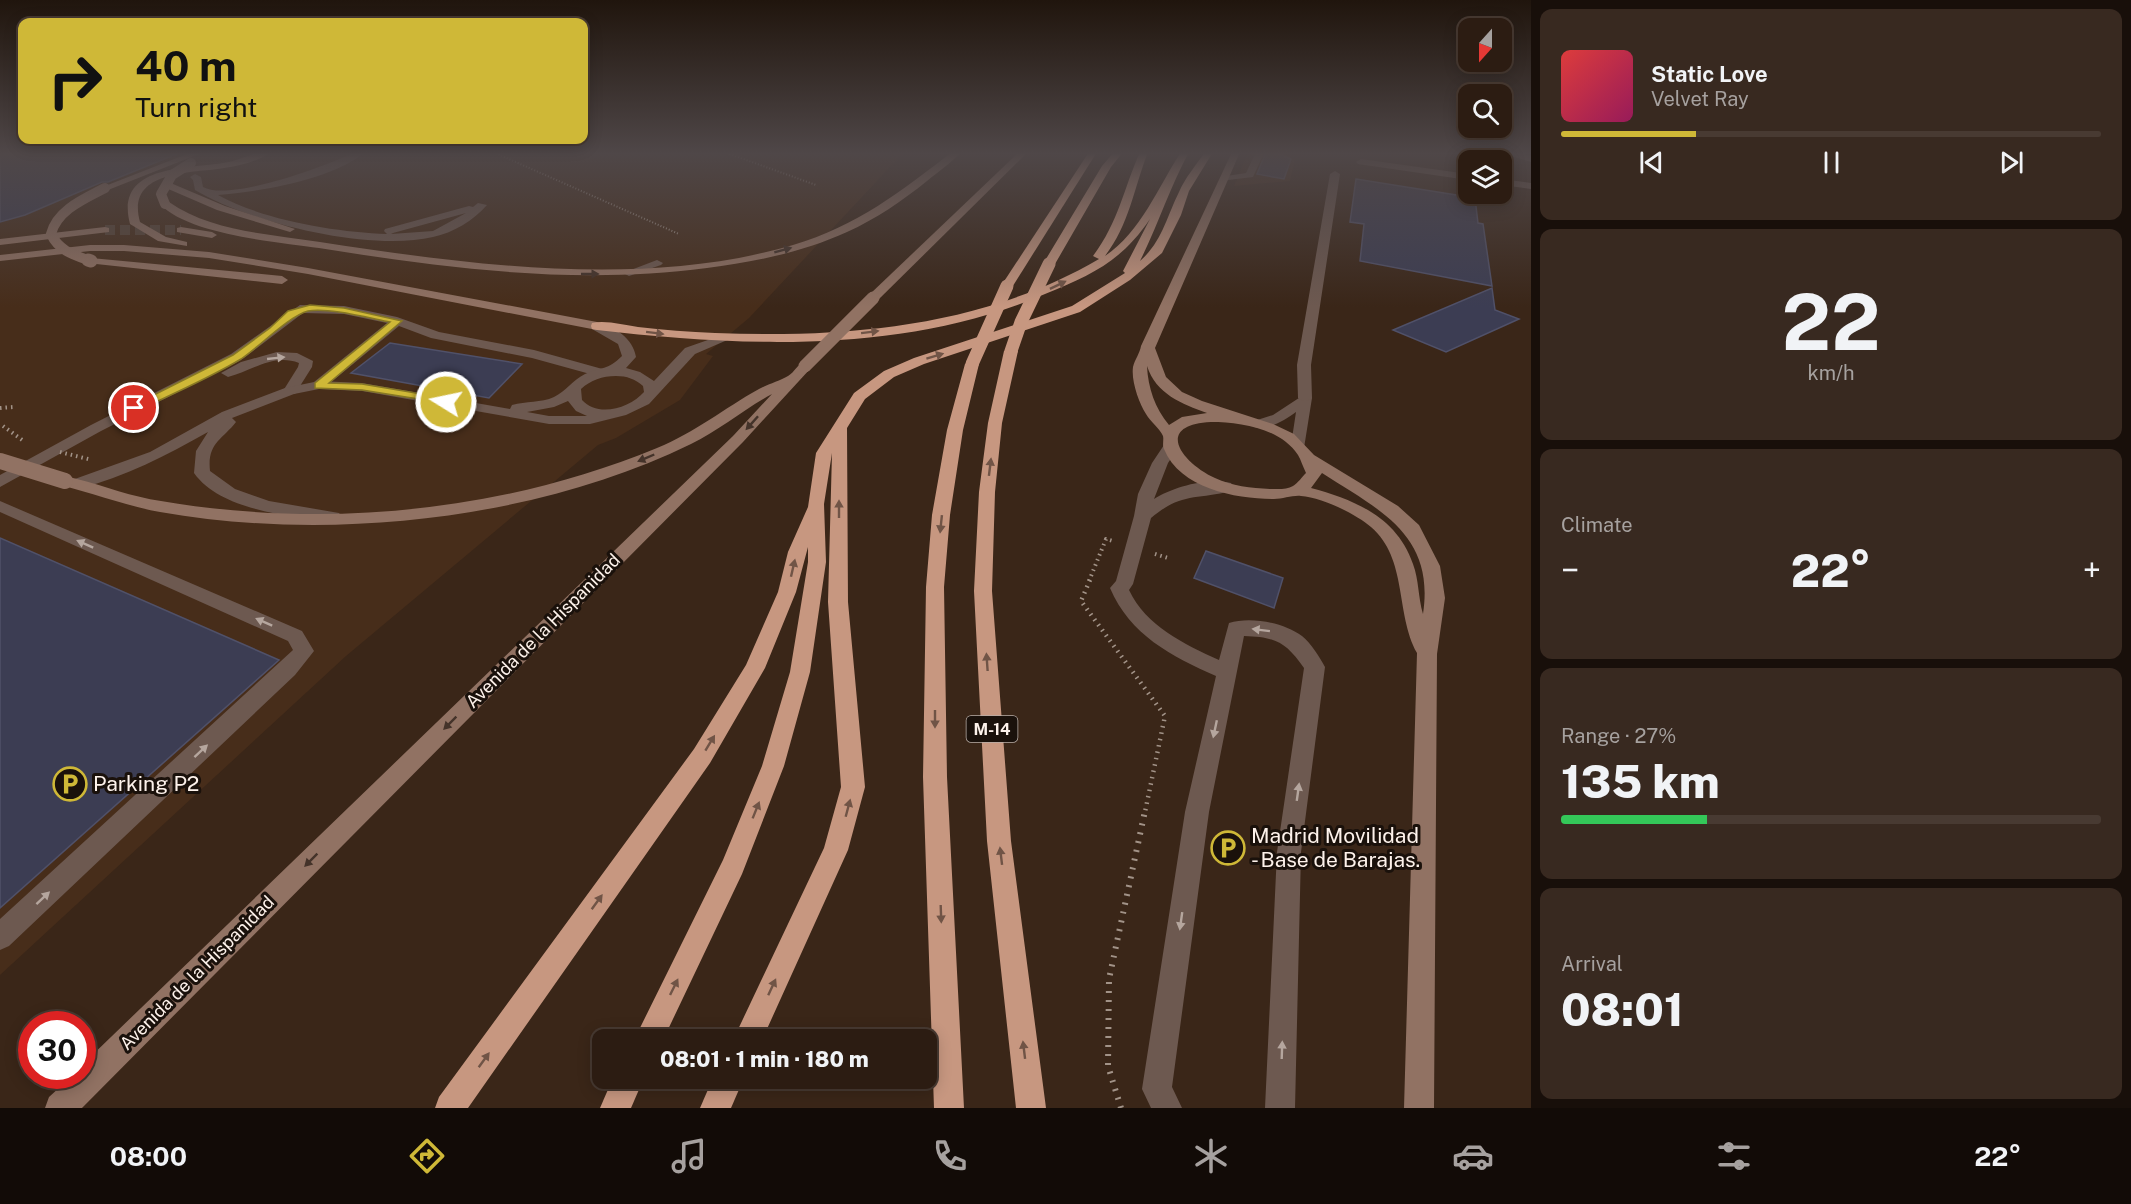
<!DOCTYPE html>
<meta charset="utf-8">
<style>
:root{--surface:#2c1c12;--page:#382920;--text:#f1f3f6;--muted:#a6a19f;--line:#483a32;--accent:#cfb837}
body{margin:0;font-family:"Public Sans",sans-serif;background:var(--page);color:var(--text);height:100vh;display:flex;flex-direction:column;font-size:22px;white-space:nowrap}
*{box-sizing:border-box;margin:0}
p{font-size:20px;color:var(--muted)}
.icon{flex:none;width:33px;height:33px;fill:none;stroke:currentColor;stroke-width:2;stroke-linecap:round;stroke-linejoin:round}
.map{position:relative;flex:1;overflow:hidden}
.side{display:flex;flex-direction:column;gap:9px;padding:9px;background:#180f0a;width:600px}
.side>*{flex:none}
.top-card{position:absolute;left:18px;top:18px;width:570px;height:126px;border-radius:12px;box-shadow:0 3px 15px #0003,0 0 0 2px var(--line);background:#cfb837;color:#111;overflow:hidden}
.needle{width:39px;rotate:201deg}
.tools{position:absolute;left:1458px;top:18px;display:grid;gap:12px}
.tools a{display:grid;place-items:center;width:54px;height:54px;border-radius:12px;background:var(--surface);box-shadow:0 3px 15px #0003,0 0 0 2px var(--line);font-size:30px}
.speed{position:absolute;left:18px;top:1011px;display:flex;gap:12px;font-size:30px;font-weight:700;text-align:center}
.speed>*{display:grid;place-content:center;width:78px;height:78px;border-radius:50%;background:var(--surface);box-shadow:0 3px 15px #0003,0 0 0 2px var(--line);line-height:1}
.speed .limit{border:9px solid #d22;background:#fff;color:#111}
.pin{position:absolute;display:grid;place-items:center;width:51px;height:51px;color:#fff;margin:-26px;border:3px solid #fff;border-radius:50%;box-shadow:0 2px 6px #0007}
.me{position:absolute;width:66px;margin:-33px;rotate:280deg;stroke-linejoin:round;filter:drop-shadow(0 0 4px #0008)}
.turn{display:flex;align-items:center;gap:21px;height:126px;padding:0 18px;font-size:27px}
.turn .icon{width:78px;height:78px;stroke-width:2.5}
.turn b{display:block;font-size:42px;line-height:51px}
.big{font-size:45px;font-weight:800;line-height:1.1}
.side .tile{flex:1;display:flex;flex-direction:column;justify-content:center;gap:9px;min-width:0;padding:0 21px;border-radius:12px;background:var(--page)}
.side .dial{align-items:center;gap:0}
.dial b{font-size:78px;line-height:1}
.song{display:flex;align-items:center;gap:18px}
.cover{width:72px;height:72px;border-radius:9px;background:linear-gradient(135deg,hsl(0 70% 55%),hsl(330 70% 35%))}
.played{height:6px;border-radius:3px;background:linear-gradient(90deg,var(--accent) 25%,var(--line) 25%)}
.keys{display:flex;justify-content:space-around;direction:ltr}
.heat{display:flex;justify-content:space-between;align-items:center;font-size:33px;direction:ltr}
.charge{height:9px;border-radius:4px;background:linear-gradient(90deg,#34c759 27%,var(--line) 0)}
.trip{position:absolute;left:592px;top:1029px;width:345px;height:60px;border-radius:12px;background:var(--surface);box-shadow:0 3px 15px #0003,0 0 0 2px var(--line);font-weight:800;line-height:60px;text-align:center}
.dock{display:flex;height:96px;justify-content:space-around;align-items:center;background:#120b07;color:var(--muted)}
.dock .icon{width:42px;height:42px}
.dock .active{color:var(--accent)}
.dock b{font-size:27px;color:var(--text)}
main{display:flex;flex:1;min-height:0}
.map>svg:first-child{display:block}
</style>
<main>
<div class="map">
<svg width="1531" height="1108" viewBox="0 0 1531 1108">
<rect width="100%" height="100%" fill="#3a2618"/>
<g fill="#472d1a">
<path d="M0,152H904L749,318L706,354L713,356L680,400L616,438L598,445L346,656L0,975Z"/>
<path d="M1248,152H1279L1295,159L1290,181L1234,186Z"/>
</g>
<g fill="#3c3d53" stroke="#505169" stroke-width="1.5">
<path d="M0,152H179V153L108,182H102L25,215L0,222Z"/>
<path d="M1266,152H1274L1291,159L1284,179L1257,174Z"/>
<path d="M1356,179L1475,198L1478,223L1483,224L1492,286L1360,261L1364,224L1350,222Z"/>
<path d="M1492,288L1495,310L1519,319L1446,352L1393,330Z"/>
<path d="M390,343L522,364L489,398L351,373Z"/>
<path d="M0,538L279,660L0,908Z"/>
<path d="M1206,551L1283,578L1274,608L1194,578Z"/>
</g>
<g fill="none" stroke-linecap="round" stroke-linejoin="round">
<path stroke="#574538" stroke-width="10" stroke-dasharray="10 5" stroke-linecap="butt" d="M105,230H181"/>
<g stroke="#a29388" stroke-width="2" stroke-dasharray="1 2" stroke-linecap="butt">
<path d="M493,152L679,234"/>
<path d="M724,152L816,185"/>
</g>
<g stroke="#a29388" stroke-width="4" stroke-dasharray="1.5 4" stroke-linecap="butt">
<path d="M0,408L14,407"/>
<path d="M3,426L25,442"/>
<path d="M1155,554L1168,558"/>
<path d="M1089,581L1106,539L1113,541"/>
</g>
<path stroke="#a29388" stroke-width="4.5" stroke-dasharray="1.5 5" stroke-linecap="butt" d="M1090,580L1081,601L1165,716L1145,812"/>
<path stroke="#a29388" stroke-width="6" stroke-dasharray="2 7" stroke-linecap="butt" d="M1121,1108L1108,1066L1109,979L1145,811"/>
<g fill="#6d5950" fill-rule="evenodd">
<path d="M355,152H365C334,179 259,192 218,195C263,220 335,232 387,234L384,231L385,229L469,206L473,207L478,203L487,205C474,220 453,233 433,237C370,252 250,223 195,190L193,180L190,177L195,174L201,177L203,187C229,202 327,166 355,152ZM466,213L433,231L391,234L393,233Z"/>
<path d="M1253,152L1264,153L1253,177L1220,181V177L1246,173L1255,154Z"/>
<path d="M1499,152H1513L1531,156V162Z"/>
<path d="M1361,159L1468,174V180L1358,164L1356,162Z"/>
<path d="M1502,179L1531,183V189L1502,185Z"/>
<path d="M657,260L663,263L661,265L629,276L623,273Z"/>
<path d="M300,305L344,306L397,317L439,332L534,350L606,370L608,373L601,377L532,358L431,338L399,326L324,388H314L312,385L314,382L387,323L344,314L303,313L241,360L101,431L0,487V475L91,425L231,354Z"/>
<path d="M277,352L297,353L313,361L312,367L295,394H285L283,391L298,367L299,363C273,353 252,371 228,377L221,373L241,362Z"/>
<path d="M1305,394L1312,398L1304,448L1299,450L1291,445L1296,412C1285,420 1268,431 1254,427L1251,424L1254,421L1273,415Z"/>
<path d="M1170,443L1178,448L1168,463L1154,499C1173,487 1208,477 1231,483L1233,487L1231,491C1196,500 1182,492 1151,518L1133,584L1129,590C1146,626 1184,644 1219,660L1229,623C1251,616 1284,623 1302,636C1311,643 1320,658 1325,667L1301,852L1295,1108H1265L1277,852L1304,668C1286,643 1277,637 1244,636L1209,812L1172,1087L1182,1108H1151L1142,1089L1185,812L1216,676C1171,656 1130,635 1110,588L1116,581L1134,516L1138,494L1152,463L1164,445Z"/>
<path d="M0,501L302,631L314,651L295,675L9,946L0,950V919L293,650L288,641L0,512Z"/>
</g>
<g fill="#6d5950" fill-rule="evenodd">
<path d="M1335,171L1340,174L1311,365L1312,398L1305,402L1298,398L1297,365L1330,174Z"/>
<path d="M597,322C615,327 633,338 636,357L626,368L640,372L654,381L685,348L725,334L732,338L695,354L649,404L626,415L590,424H549L362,391L319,389L294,394L232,418L236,422C222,440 207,443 210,471L235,489L269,501L339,513L342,517L339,521L333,523C291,516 221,511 194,473L196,451L208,432C167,455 125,477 78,489L70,484L72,480L150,452L222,412L285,388L319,381L362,383L510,409L512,405C526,401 541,403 554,397C566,391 573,380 585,374C602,366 607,371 622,356L618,344L592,329L591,326L592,323ZM616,376C627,376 635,379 643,386L644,392C630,408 598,418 582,400L581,389C591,380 602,376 616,376ZM568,401L576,411L587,416H549L527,412L554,407Z"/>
</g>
<g fill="#917263" fill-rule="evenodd">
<path d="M192,152H204L108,190L100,188Z"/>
<path d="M259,152H271C258,162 235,167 218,169C186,173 126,172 140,222L166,237L187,242V246L158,241L130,224C114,164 188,169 223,163C236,161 247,156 259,152Z"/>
<path d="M952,152H961C951,163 938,172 927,181C902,201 876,219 847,232C803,252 755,262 707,268C577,285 448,269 319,248C278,242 189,235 160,204L169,202C212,232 270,234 320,242C472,265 643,289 793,245C857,226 900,192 952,152Z"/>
<path d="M1019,152H1028L877,301H869V295Z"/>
<path d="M1232,152H1240L1155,348L1166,377L1182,392L1202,401L1273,424L1294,434L1314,455L1398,506L1419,525L1440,566L1445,598L1437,654L1434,1108H1404L1417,653C1395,613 1408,559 1371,527C1356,514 1321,497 1301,496C1293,495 1283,499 1274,499C1237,499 1180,489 1164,449C1162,445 1164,440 1163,436C1160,429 1150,421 1146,414C1139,403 1131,381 1133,367C1135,359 1140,353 1141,346ZM1147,366C1156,394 1182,404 1207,413L1182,417L1169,425C1155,408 1148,388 1147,366ZM1211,422C1240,422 1280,428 1298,455C1301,460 1303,467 1306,473C1302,477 1298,483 1293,486C1287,490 1277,489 1270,489C1251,488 1232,486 1215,478C1182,463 1153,425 1211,422ZM1322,473C1379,510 1435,534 1423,614C1418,597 1419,580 1413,564C1397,517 1355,500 1311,488Z"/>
<path d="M165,179H171L173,184L225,206L295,229L290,232L217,210L166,188Z"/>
<path d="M105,227L109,228V232L0,245V239Z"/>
<path d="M181,227L212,232L217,235L212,238L177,232V228Z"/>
<path d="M90,245H124L209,252L308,268L597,322L603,326L597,330L308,274L209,258L124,251H90L0,261V255Z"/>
<path d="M91,258L282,276L288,280L282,284L87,263L85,261Z"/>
<path d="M805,362L812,366L810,369L743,442L82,1108H45L49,1097L72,1076H82V1065L733,436L772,394C744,409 720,430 691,444C535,520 330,542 160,512C126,506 93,493 59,485L57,481L59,477L65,476L77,479C105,486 132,497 161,501C325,529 502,512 657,448C696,432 723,409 759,389C768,384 780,381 788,376C795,372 797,364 805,362Z"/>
</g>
<g fill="#c79780" fill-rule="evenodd">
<path d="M1089,152H1097L1011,289H1003L1001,286Z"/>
<path d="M1114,152H1123L1111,167L1055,264L1053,266H1045L1043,264L1102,166Z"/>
<path d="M1140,152H1148C1134,188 1129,225 1105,256C1141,232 1158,187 1181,152H1189C1170,187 1158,225 1140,261C1162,242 1167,216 1179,192C1185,178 1196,165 1205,152H1213L1189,191L1181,215L1162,253L1130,280L1080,312L924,364L894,377L865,399L847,428L848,602L865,787L848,850L762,1040H733L824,848L841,787L828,602L832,453L824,504L826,562L810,672L784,766L742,874L663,1040H634L723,860L762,766L790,672L808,562V547L796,592L765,668L710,763L468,1108H435L439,1097L694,749L746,665L778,592L788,552L808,507L816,453L854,393L884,371L914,358L1072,306L1125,273L1123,271L1150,219C1121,262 1091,275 1045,294C905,354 745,347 597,330L592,329L591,326L592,323C606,320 624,325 638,327C663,330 689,332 715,333C846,338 983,327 1099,259L1093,256C1119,221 1123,190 1140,152Z"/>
<path d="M1011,347L1018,351L1002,423L995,492L992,591L1011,841L1046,1108H1016L987,841L974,591L979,492L988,423L1004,351Z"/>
<path d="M972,360L979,364L963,430L950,515L944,587L947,777L964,1108H934L923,777L926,587L932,515L947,430L965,364Z"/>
<path d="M613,1078H644L631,1108H600Z"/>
<path d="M713,1078H744L731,1108H700Z"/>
</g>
<path stroke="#a29388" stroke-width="4" stroke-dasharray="1.5 4" stroke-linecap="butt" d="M60,452L92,460"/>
<g stroke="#917263" stroke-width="10">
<path d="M165,204L161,194L172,175L191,163"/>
<path d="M91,261C74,255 59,251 51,234C57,210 84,199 105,188"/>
</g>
<g stroke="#917263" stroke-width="13">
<path d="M88,260L91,261"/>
<path d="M805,366L873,298"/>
</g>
<path stroke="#917263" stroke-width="16" d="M0,461L65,481"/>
<g stroke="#c79780" stroke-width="13">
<path d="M1011,351L1021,322L1049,264"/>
<path d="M972,364L1007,286"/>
</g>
</g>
<defs><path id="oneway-solid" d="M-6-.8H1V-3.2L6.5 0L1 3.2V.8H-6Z" transform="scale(1.5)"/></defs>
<g fill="#44332a">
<use href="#oneway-solid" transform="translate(783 250) rotate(-15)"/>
<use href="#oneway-solid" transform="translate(590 274)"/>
<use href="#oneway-solid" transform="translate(752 423) rotate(132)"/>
<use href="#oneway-solid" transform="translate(646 458) rotate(157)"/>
<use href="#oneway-solid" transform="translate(450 723) rotate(135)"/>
<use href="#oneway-solid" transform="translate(311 860) rotate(135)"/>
</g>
<g fill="#705446">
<use href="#oneway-solid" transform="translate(1058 285) rotate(-26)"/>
<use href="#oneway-solid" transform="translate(870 332) rotate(-7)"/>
<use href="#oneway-solid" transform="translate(655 333) rotate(7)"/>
<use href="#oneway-solid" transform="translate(935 356) rotate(-17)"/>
<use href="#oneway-solid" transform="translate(990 467) rotate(-83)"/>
<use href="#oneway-solid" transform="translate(839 509) rotate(-90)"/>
<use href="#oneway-solid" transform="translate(941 524) rotate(96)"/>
<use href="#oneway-solid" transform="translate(793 568) rotate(-77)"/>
<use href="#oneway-solid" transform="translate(987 662) rotate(-94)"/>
<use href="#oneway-solid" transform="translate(935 719) rotate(90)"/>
<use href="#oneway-solid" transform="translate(710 743) rotate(-59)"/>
<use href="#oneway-solid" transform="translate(848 808) rotate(-75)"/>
<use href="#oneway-solid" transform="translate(756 810) rotate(-68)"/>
<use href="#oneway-solid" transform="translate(1001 856) rotate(-97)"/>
<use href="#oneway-solid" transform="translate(597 902) rotate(-54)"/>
<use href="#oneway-solid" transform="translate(941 914) rotate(88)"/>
<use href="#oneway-solid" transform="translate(674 987) rotate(-64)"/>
<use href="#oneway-solid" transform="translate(772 987) rotate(-65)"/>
<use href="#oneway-solid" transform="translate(1024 1050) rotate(-97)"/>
<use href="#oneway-solid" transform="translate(484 1060) rotate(-54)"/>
</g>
<g fill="#b5a69e">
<use href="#oneway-solid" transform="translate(276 358) rotate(-6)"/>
<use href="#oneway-solid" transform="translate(85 544) rotate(-156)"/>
<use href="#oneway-solid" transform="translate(264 622) rotate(-156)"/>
<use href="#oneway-solid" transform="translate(1261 630) rotate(-173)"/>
<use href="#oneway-solid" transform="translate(1215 729) rotate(102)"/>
<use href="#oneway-solid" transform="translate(201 751) rotate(-43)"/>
<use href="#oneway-solid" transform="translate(1298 792) rotate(-82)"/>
<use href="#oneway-solid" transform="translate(43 898) rotate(-43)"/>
<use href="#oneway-solid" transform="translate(1181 921) rotate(98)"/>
<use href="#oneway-solid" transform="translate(1282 1050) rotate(-88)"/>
</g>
<linearGradient id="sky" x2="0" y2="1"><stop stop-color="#20150d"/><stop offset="0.5" stop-color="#4f4748"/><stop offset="1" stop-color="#4f4748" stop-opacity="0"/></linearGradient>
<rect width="1531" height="307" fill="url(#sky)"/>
<path fill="#cfb837" stroke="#877824" stroke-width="1.5" d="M310,305L344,308L402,321L329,383L362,384L446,398L450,399V404L362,390L315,388V383L390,322C369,318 327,307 308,311C289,316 259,347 241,359C208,379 171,394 138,411L134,412L128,408L233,355L270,328L288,311Z"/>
<defs>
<symbol id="parking-ring" viewBox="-11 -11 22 22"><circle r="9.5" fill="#1a110b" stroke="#cfb837" stroke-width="1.5"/><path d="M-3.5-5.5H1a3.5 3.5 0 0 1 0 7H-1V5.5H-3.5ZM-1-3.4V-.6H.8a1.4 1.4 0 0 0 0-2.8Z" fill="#cfb837"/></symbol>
</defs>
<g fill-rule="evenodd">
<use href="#parking-ring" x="51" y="765" width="38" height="38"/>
<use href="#parking-ring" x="1209" y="829" width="38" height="38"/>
</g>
<g text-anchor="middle" stroke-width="6" stroke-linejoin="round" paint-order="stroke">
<rect fill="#1a110b" stroke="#b9aea8" stroke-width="1.5" x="966.5" y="716" width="51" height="26" rx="4.5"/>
<g font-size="16" font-weight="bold" fill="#fdf2eb">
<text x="992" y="735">M-14</text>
</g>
<g font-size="18" fill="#fdf2eb" stroke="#1a110b">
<text transform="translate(543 631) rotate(-45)" y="6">Avenida de la Hispanidad</text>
<text transform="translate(197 973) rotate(-45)" y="6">Avenida de la Hispanidad</text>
</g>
<g font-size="21" fill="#fdf2eb" stroke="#1a110b" text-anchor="start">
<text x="93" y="791">Parking P2</text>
<text x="1251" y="843">Madrid Movilidad<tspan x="1251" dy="24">- Base de Barajas.</tspan></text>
</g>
</g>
</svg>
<div class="tools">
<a><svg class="needle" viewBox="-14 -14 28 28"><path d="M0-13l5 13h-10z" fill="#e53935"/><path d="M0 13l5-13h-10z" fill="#a6a19f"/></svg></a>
<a><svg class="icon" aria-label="search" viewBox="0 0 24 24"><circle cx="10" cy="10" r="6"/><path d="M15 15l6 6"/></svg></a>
<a><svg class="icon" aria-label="layers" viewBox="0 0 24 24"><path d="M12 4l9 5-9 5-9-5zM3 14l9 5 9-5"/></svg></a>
</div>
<div class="speed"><div class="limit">30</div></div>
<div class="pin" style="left:134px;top:408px;background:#d93025"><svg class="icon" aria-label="arrive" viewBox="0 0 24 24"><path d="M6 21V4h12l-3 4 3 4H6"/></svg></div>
<svg class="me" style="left:446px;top:402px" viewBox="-20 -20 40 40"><circle r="17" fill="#cfb837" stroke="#fff" stroke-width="3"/><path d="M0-11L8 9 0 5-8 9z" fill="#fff"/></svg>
<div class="trip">08:01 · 1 min · 180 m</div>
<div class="top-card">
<div class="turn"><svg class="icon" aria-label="right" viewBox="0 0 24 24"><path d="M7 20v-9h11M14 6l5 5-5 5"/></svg><div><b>40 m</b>Turn right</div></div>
</div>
</div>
<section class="side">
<div class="tile">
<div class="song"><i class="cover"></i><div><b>Static Love</b><p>Velvet Ray</p></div></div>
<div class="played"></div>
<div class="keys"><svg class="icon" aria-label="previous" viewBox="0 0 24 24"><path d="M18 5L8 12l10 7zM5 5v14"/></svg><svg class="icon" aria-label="pause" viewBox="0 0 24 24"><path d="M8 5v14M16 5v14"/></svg><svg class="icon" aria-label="next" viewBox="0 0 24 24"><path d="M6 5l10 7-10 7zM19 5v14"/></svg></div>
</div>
<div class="tile dial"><b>22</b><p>km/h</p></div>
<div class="tile"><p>Climate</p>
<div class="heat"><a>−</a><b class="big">22°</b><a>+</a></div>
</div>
<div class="tile"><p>Range · 27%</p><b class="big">135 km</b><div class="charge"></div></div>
<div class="tile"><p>Arrival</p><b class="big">08:01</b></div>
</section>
</main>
<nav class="dock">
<b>08:00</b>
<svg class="icon active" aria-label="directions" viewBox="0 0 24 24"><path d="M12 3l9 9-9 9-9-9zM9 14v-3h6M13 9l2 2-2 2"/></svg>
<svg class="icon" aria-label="music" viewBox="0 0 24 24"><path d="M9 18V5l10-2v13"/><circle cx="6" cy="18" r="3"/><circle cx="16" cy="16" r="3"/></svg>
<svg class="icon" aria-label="phone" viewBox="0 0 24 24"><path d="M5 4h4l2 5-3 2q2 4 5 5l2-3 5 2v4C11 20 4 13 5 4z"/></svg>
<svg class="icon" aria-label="climate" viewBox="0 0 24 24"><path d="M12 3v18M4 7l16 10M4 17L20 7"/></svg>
<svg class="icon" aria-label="car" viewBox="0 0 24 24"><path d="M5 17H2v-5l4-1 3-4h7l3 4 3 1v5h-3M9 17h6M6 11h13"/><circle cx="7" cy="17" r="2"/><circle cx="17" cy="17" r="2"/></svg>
<svg class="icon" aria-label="filters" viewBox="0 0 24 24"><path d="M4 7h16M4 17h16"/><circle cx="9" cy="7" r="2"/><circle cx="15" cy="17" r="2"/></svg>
<b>22°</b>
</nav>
